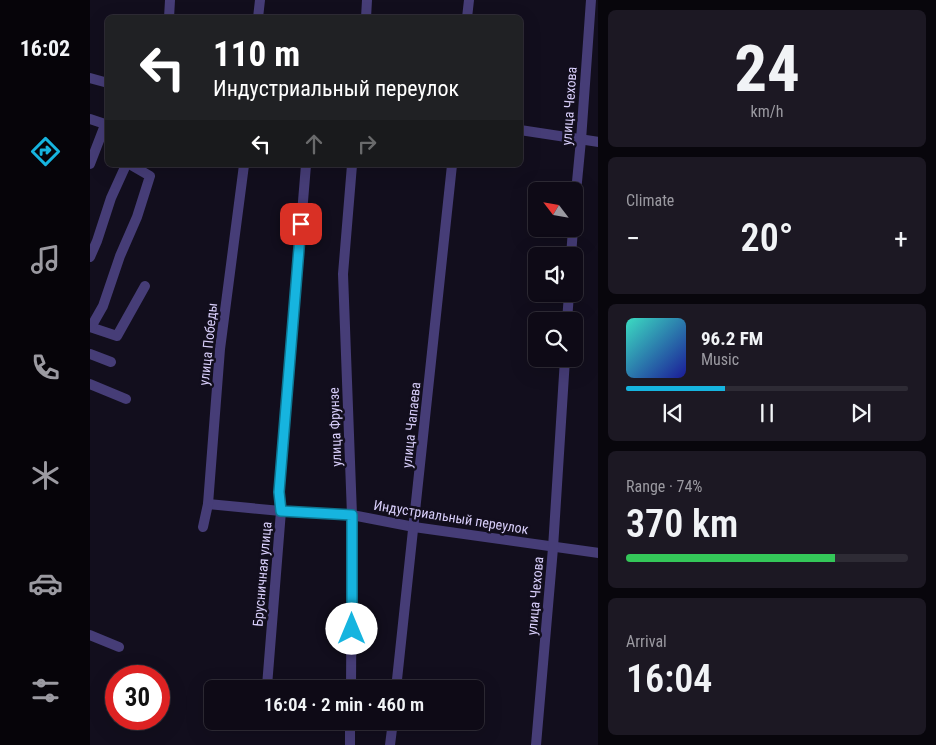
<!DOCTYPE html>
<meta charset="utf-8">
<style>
:root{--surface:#0e0a16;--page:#1c1823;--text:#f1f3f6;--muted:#9b9aa1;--line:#2e2b35;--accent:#16b4df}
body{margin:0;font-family:"Roboto Condensed",sans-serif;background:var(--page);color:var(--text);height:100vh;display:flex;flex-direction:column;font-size:19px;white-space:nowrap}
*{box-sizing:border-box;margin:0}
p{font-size:16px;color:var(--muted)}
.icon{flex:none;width:28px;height:28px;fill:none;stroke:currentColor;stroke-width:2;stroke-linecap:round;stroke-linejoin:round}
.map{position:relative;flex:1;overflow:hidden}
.sheet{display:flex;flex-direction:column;gap:10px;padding:10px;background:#08060c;width:338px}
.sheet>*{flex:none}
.guide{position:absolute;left:15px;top:15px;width:418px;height:152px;border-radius:8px;box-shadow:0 5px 20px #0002,0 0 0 1px var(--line);background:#202124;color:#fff;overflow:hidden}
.needle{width:32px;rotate:301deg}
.tools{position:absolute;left:438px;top:182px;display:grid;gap:10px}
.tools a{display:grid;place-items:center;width:55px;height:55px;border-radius:8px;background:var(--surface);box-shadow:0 5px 20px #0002,0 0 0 1px var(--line);font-size:25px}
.speed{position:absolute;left:15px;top:665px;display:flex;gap:10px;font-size:25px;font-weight:700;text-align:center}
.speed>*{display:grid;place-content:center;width:65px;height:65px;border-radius:50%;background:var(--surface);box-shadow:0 5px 20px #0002,0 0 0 1px var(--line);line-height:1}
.speed .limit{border:8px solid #d22;background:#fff;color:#111}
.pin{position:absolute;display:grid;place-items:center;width:42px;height:42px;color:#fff;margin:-21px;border-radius:10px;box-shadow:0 2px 8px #0006}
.me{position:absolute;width:55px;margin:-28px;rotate:0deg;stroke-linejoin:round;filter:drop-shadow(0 0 4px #0008)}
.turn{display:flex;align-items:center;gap:18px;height:105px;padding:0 25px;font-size:22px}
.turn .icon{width:65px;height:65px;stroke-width:2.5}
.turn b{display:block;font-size:35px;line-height:42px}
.lanes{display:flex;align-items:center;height:48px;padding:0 25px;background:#0003;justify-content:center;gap:25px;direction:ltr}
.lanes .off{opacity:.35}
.big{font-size:38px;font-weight:600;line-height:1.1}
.sheet .card{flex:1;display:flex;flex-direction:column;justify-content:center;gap:8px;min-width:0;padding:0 18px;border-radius:8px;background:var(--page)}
.sheet .dial{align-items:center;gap:0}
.dial b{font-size:65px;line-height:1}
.song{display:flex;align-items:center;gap:15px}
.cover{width:60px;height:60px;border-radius:8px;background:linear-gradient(135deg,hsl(170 70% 55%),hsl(240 70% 35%))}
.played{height:5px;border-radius:2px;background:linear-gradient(90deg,var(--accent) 35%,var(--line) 35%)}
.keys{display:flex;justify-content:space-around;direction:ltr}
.heat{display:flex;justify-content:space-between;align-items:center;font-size:28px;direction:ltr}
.charge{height:8px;border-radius:4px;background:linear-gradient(90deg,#34c759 74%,var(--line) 0)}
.trip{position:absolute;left:114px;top:680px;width:280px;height:50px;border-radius:8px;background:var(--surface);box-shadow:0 5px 20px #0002,0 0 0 1px var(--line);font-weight:600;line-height:50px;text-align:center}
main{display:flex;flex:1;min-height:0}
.tab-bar{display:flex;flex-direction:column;width:90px;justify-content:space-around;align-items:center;background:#060409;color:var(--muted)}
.tab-bar .icon{width:35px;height:35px}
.tab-bar .current{color:var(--accent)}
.tab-bar b{font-size:22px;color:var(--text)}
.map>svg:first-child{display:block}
</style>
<main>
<nav class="tab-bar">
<b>16:02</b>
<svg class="icon current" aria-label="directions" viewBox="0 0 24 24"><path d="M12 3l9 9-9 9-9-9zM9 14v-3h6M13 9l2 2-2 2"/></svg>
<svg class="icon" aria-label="music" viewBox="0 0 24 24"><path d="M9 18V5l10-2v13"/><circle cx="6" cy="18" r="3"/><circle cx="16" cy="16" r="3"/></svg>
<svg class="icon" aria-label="phone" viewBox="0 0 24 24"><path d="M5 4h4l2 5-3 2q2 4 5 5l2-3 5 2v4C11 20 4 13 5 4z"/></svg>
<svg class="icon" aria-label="climate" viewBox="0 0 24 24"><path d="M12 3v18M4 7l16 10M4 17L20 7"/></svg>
<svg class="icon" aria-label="car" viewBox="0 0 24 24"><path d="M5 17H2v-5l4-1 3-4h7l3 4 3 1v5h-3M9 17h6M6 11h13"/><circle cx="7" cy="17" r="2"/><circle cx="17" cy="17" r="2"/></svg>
<svg class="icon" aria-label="filters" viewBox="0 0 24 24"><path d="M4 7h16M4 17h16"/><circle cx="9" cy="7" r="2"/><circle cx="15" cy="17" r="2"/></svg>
</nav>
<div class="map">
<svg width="509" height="745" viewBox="0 0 509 745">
<rect width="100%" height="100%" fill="#120e1d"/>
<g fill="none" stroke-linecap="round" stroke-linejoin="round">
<g stroke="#463d77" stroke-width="10">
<path d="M79,18L80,0"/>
<path d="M168,18L170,0"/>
<path d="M276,18L277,0"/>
<path d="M377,18L379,0"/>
<path d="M0,78L18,83"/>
<path d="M0,119L18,125"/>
<path d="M430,130L509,142"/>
<path d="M0,164L15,125"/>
<path d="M484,213L491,140L501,0"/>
<path d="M481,256L483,229"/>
<path d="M0,257L7,241L21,198L36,165"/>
<path d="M477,321L479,294"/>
<path d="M0,327L27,336L55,286"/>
<path d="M1,327L13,306L30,256L47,217L60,176L41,165"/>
<path d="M0,354L21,362"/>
<path d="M0,384L36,399"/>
<path d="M118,504L191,511L262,515L324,527L509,553"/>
<path d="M113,527L118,504L130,349L154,165"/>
<path d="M0,635L29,647"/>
<path d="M177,686L191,511L189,492L216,165"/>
<path d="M261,689L262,515L253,274L262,165"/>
<path d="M306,689L362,165"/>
<path d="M260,745V721"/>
<path d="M300,745L303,721"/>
<path d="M446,745L463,548L475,359"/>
</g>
</g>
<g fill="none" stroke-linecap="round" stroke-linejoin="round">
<defs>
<path id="route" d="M211,224L189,492L191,511L262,515V629"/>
</defs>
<use href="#route" stroke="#0e7591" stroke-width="12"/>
<use href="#route" stroke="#16b4df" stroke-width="9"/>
</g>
<g text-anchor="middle" stroke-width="5" stroke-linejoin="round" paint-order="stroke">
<g font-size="14" fill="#d8cefa" stroke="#120e1d">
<text transform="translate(479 106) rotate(-86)" y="5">улица Чехова</text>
<text transform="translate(118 344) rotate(-84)" y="5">улица Победы</text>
<text transform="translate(321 425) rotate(-84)" y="5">улица Чапаева</text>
<text transform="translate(245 427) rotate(-92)" y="5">улица Фрунзе</text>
<text transform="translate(361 517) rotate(9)" y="5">Индустриальный переулок</text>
<text transform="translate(172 574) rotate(-85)" y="5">Брусничная улица</text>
<text transform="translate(445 596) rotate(-85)" y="5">улица Чехова</text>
</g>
</g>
</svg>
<div class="tools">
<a><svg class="needle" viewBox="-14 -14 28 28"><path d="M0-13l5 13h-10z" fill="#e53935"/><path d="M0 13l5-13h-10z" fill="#9b9aa1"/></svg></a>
<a><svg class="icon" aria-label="sound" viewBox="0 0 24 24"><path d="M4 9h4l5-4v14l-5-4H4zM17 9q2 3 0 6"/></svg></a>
<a><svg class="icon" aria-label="search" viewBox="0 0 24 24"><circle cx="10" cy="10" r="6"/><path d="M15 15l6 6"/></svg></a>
</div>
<div class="speed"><div class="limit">30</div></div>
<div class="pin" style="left:211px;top:224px;background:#d93025"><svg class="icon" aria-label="arrive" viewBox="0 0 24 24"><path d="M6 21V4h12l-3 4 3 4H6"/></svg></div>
<svg class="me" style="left:262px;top:629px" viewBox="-20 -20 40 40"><circle r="19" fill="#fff"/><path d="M0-13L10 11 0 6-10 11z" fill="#16b4df"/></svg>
<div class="trip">16:04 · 2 min · 460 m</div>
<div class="guide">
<div class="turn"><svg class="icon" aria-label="left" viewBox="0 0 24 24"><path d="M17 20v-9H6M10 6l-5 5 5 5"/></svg><div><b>110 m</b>Индустриальный переулок</div></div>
<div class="lanes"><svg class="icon" aria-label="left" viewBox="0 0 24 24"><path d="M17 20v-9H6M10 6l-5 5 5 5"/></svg><svg class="icon off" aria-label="ahead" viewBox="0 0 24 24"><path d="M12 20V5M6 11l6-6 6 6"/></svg><svg class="icon off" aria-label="right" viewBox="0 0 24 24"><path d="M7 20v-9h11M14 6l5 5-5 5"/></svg></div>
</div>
</div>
<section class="sheet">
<div class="card dial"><b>24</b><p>km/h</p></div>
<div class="card"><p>Climate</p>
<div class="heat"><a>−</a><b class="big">20°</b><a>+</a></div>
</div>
<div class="card">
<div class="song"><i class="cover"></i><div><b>96.2 FM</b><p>Music</p></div></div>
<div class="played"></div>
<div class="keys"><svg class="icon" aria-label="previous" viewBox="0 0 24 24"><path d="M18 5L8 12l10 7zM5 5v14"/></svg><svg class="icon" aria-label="pause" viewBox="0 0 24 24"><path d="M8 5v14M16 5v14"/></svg><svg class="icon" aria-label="next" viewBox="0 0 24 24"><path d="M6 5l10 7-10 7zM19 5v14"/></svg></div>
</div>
<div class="card"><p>Range · 74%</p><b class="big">370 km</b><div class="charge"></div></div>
<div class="card"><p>Arrival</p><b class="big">16:04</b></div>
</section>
</main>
